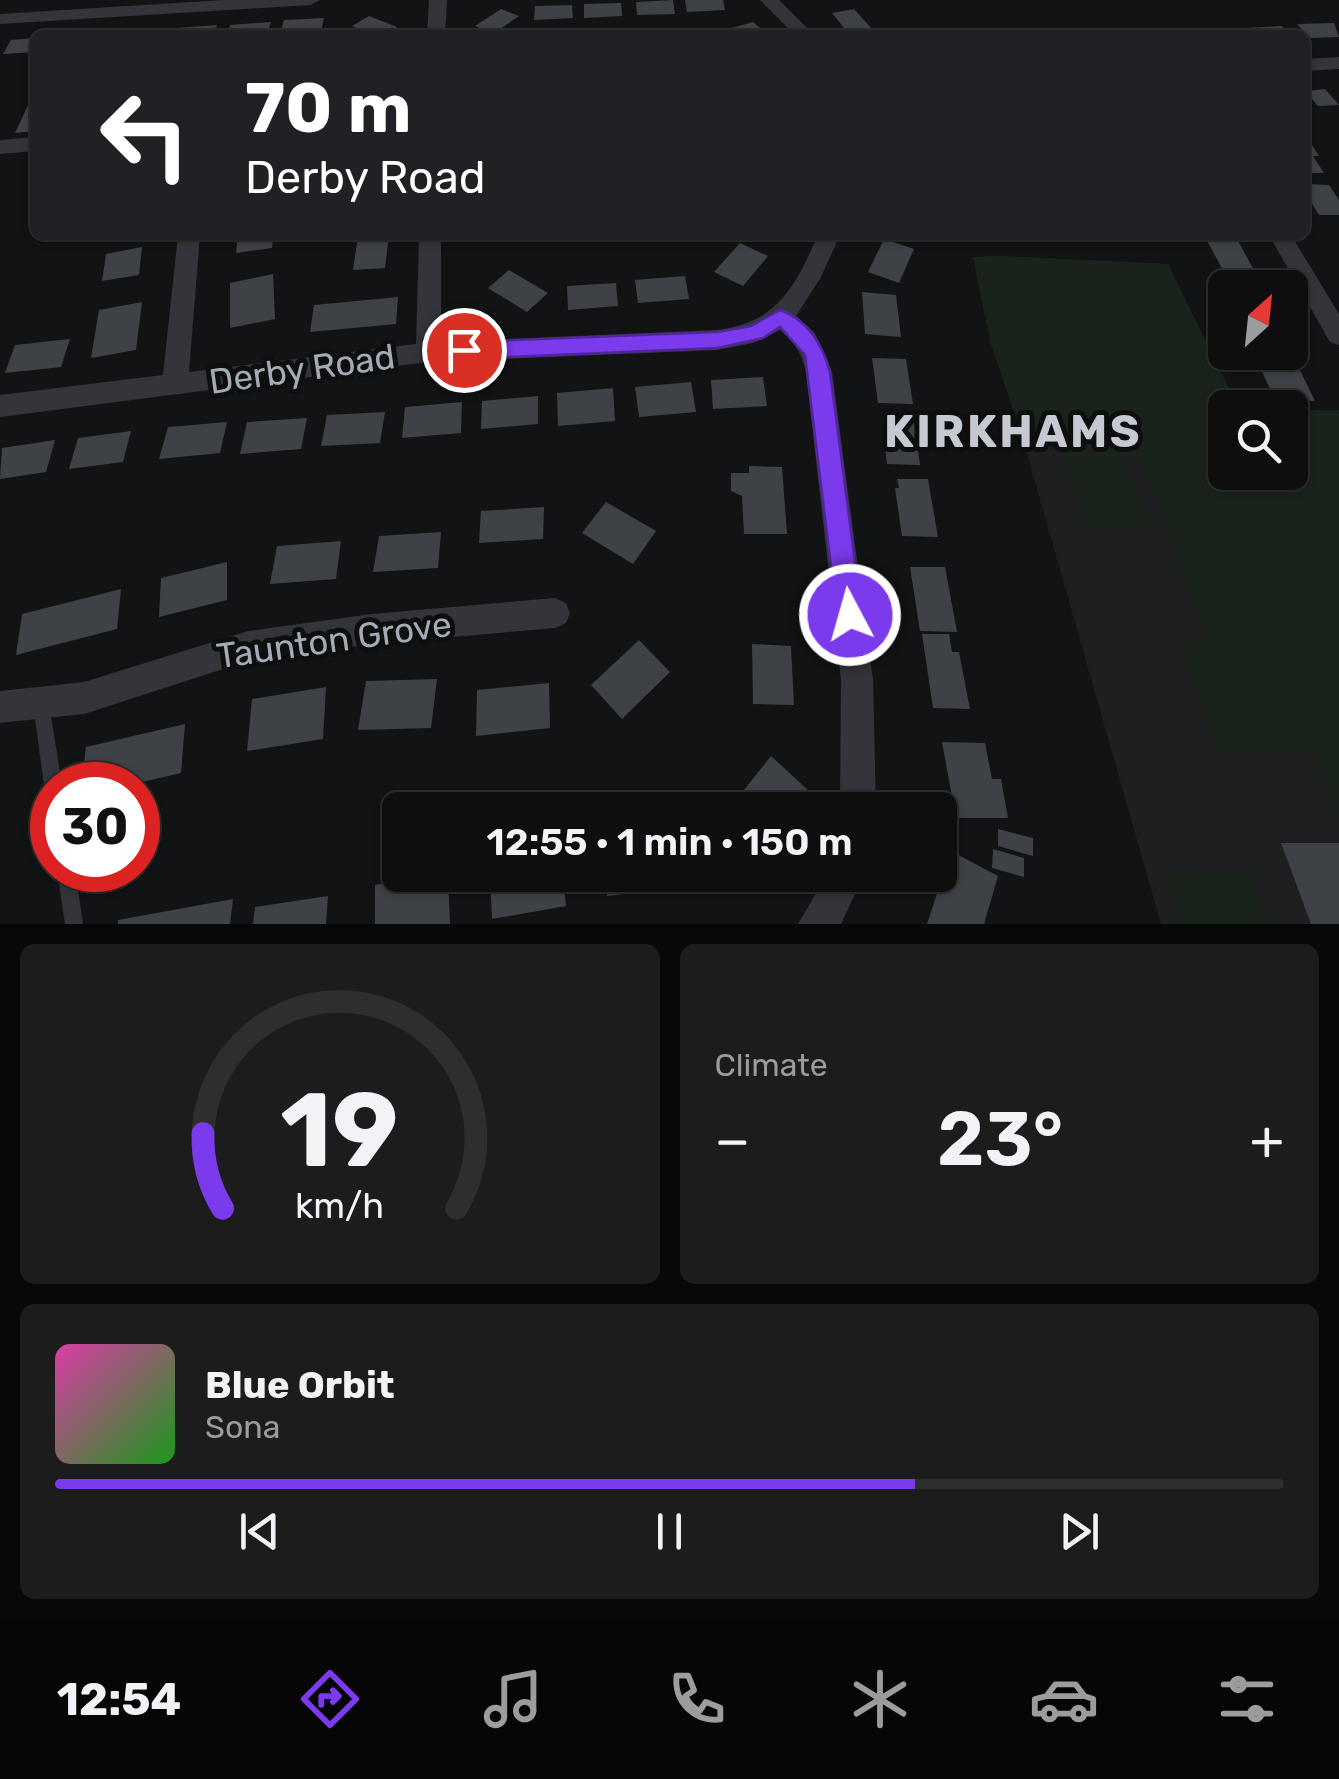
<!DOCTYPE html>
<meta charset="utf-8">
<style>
:root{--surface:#0e0e0f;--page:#1c1c1d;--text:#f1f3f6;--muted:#9b9c9e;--line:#2e2e2f;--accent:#7c3aed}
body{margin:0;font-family:Rubik,sans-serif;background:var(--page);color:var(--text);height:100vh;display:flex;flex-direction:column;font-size:38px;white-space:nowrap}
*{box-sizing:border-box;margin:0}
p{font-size:32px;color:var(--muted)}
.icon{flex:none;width:55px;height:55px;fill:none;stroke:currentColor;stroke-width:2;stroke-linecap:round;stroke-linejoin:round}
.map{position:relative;height:924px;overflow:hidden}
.details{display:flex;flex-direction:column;gap:20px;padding:20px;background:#080808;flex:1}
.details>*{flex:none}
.top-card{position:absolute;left:30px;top:30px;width:1280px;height:210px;border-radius:15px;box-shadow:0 2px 8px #0004,0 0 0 2px var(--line);background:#202124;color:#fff;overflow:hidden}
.needle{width:65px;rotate:27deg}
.buttons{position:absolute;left:1208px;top:270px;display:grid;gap:20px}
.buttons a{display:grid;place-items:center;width:100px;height:100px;border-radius:15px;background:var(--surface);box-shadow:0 2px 8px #0004,0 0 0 2px var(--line);font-size:50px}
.speed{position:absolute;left:30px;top:762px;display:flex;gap:20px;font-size:50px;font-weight:700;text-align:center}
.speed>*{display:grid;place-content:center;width:130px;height:130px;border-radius:50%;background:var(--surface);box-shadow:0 2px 8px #0004,0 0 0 2px var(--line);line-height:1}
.speed .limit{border:15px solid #d22;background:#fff;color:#111}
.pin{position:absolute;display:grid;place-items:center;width:85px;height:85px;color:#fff;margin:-42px;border:5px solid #fff;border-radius:50%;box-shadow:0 2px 10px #0007}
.me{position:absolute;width:110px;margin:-55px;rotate:354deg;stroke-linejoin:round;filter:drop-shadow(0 0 8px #0008)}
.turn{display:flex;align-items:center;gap:35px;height:210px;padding:0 50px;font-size:45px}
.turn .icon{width:130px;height:130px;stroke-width:2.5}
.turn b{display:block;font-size:70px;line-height:85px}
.big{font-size:75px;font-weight:600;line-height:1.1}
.details .card{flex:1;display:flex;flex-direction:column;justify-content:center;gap:15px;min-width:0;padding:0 35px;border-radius:15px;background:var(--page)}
.details .dial{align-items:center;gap:0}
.dial svg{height:260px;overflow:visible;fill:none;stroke:var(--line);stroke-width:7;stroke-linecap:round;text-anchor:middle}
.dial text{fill:var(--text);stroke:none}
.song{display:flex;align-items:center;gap:30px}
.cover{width:120px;height:120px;border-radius:15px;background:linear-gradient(135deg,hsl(320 70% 55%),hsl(120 70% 35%))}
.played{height:10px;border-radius:5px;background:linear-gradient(90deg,var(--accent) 70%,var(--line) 70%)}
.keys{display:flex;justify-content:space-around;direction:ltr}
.heat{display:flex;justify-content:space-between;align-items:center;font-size:55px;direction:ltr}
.details .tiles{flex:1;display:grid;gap:20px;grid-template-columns:1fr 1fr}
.card:last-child{grid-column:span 2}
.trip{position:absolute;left:382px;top:792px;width:575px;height:100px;border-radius:15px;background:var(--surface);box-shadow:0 2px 8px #0004,0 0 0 2px var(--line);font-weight:600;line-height:100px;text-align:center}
.tabs{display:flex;height:160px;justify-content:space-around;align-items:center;background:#060606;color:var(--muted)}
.tabs .icon{width:70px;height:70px}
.tabs .selected{color:var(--accent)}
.tabs b{font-size:45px;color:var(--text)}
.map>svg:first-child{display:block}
</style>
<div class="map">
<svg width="1339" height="924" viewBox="0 0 1339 924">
<rect width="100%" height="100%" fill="#121314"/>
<path fill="#1e1f21" d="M999,256L1168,264L1238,407L1225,408V472H1290V411L1339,410V924H1161L1003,369L991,344L973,257Z"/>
<g fill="#1a231b">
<path d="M999,256L1168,264L1238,407L1225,408V472H1290V411L1339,410V811L1313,751L1219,753L1181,643L1209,641L1127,421H1017L991,344L973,257Z"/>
<path d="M1055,427H1112L1148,527H1087Z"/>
<path d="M1247,871L1266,924H1181L1165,873Z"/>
</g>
<g fill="#3e4145">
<path d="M673,0L675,14L637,15L636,2Z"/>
<path d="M685,0H723L725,10L687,12Z"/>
<path d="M621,3L622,16L584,18V4Z"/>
<path d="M572,5L573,18L534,20L535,6Z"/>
<path d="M501,9L519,16L493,34L475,26Z"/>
<path d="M854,9L872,29L849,34L832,13Z"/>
<path d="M369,16L397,27L386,35H371L352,26Z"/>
<path d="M324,18L321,32L280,35L284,20Z"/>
<path d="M271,22L267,35H227L230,25Z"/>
<path d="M753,22L768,35H739L732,28Z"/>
<path d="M1334,23L1339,37L1309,38L1297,24Z"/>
<path d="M217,25L214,35H175L177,28Z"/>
<path d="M1282,26L1289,35H1250L1245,28Z"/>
<path d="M35,38V52L3,54L11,40Z"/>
<path d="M1325,89L1339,105L1318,106L1305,91Z"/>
<path d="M29,103H35V131L15,133Z"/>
<path d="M1305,134L1319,156H1313L1324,173H1305Z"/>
<path d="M1305,184L1329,185L1339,200V215H1319L1305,192Z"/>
<path d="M238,235H273L272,248L236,253Z"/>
<path d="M366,235H389L385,268L353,270L358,236Z"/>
<path d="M1205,237H1236L1256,274H1225Z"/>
<path d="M884,239L914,249L899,283L868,272Z"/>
<path d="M740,243L768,256L743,286L714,272Z"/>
<path d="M142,247L139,275L102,281L106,254Z"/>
<path d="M509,270L548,293L527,312L488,288Z"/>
<path d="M273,274L275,319L230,328V283Z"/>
<path d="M685,276L689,299L638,303L635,280Z"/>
<path d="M616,283L618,306L568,310L567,286Z"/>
<path d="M862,292L896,295L901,337L865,334Z"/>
<path d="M398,297L396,324L310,332L314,305Z"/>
<path d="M142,302L136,350L91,358L99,310Z"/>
<path d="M70,339L61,367L5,373L15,345Z"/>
<path d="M1253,352H1291L1315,401L1275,400Z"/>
<path d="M872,358L906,359L913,404L878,403Z"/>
<path d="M763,377L767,406L713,409L711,380Z"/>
<path d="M691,382L696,412L639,417L635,387Z"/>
<path d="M613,388L615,421L558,426L557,393Z"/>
<path d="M538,396V424L481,429L482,401Z"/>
<path d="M462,402L461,433L402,438L405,407Z"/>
<path d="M385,412L380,443L321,446L327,415Z"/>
<path d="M307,418L301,449L240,454L247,422Z"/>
<path d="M882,420L914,422L920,465L887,464Z"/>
<path d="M227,422L220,453L159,459L168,427Z"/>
<path d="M131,431L123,462L69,469L78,438Z"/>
<path d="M55,440L46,472L0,479L2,448Z"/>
<path d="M749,466L782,467L787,534H744L742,496L731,491V473H749Z"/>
<path d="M897,479H928L938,537L902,536L895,488H899Z"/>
<path d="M606,502L656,531L633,564L582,533Z"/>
<path d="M544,507L543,539L479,543L481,511Z"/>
<path d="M441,532L438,568L373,572L379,536Z"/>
<path d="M341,541L336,579L270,584L277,546Z"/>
<path d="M227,562V600L159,617L161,578Z"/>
<path d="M910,567H945L957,632L920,631Z"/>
<path d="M121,589L117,629L16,655L22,614Z"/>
<path d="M922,634H949L952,652H959L970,709L933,708Z"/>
<path d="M639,640L670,672L622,719L591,685Z"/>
<path d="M752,644L791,646L794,705L753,704Z"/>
<path d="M437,679L431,728L358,730L366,681Z"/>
<path d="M549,683L550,728L476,736L477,690Z"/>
<path d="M326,687L323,739L247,751L252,699Z"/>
<path d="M185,724L181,773L130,785H109L110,775L82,781L86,747Z"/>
<path d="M942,742L985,743L992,779H1001L1008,818H956Z"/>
<path d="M771,756L810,792L796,810H728Z"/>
<path d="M998,829L1033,838V856L998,846Z"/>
<path d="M1281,843H1339V924H1311Z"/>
<path d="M993,849L1024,858V877L992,868Z"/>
<path d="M951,851L998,876L984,924H927Z"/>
<path d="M430,875H448L450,924H375V885Z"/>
<path d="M490,875H563L566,906L492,919Z"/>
<path d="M606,875H680L682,887L607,896Z"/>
<path d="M328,896L326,924H253L255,907Z"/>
<path d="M233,899L230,924H118V920Z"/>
</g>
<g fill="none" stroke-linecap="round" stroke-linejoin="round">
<g fill="#33353a" fill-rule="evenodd">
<path d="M41,696L47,698L49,704L62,785H52V793L47,791L44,785L33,704L35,698Z"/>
<path d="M57,870H75L83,924H65Z"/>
</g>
<g fill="#33353a" fill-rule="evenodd">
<path d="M224,0H320L311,5L0,24V14Z"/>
<path d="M429,0H447L445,35H427Z"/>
<path d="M760,0H779L814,35H795Z"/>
<path d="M1339,57V69L1305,71V59Z"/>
<path d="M35,137V151L0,154V140Z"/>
<path d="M178,235H200L189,372L416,344L419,235H441V342L717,330C778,322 795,287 818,235H840L821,277L796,316L815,333L832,372L873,680L876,810H840L841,680L806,372C802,354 795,342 780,330L753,343L717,350L428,362L0,417V395L163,375Z"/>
<path d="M1269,235H1291L1339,314V345L1330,342Z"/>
<path d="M555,598L566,603L570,613L566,623L555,628L372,644L248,661L84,714L0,723V691L84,682L248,631L372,614Z"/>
<path d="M827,875H864L841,924H798Z"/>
</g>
</g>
<path fill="#7c3aed" stroke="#51269a" stroke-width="2.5" d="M780,310C807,319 823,345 830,372L862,615L859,624L850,627L841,624L837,615L805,355L780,327L763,338L717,348L464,359L453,350L464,342L717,332L751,326Z"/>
<g text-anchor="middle" stroke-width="10" stroke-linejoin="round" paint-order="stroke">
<g font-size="35" fill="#a3abb6" stroke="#0e0e0f">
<text transform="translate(302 369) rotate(-8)" y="12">Derby Road</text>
<text transform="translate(334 640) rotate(-8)" y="12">Taunton Grove</text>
</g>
<g font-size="45" font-weight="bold" letter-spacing="2.5" fill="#c4c9d2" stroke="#0e0e0f">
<text x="1013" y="447">KIRKHAMS</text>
</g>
</g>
</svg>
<div class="buttons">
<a><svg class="needle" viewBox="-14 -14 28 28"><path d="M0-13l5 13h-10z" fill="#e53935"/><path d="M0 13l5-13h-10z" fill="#9b9c9e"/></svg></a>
<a><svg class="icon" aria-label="search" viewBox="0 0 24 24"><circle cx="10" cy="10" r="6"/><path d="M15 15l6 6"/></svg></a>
</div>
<div class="speed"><div class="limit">30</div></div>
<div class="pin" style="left:464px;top:350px;background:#d93025"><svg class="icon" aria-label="arrive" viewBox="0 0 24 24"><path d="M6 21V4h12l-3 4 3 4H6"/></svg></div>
<svg class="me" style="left:850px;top:615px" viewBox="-20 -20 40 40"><circle r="17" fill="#7c3aed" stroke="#fff" stroke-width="3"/><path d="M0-11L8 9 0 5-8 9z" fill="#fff"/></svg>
<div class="trip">12:55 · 1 min · 150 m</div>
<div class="top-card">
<div class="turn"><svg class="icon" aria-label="left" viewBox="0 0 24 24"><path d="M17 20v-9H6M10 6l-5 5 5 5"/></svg><div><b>70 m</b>Derby Road</div></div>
</div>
</div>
<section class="details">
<div class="tiles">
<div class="card dial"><svg viewBox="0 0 100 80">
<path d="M14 69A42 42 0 1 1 86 69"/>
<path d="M14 69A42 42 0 0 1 8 46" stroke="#7c3aed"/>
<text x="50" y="56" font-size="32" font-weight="700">19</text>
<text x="50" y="72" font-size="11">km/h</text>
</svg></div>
<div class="card"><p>Climate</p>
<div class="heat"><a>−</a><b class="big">23°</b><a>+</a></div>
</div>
<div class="card">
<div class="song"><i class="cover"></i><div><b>Blue Orbit</b><p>Sona</p></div></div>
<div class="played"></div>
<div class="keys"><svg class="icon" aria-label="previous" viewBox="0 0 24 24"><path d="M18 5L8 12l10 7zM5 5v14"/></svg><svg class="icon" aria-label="pause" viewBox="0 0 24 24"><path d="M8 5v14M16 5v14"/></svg><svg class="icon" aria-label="next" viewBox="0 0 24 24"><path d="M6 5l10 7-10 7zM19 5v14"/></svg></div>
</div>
</div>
</section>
<nav class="tabs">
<b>12:54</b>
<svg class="icon selected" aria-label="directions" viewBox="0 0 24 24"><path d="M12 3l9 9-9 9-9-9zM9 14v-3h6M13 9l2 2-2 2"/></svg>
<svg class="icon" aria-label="music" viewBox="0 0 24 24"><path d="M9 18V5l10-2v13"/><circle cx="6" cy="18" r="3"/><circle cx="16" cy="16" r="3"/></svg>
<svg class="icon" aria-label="phone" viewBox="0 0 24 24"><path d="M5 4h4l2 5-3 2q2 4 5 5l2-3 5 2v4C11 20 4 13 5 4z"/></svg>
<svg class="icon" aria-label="climate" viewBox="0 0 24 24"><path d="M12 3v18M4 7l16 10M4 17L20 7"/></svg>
<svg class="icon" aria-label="car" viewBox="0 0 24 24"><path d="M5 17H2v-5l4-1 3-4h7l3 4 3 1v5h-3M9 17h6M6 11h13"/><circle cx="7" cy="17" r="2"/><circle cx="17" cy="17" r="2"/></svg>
<svg class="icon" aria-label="filters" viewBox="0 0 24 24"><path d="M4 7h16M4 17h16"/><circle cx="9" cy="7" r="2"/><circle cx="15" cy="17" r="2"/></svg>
</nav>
